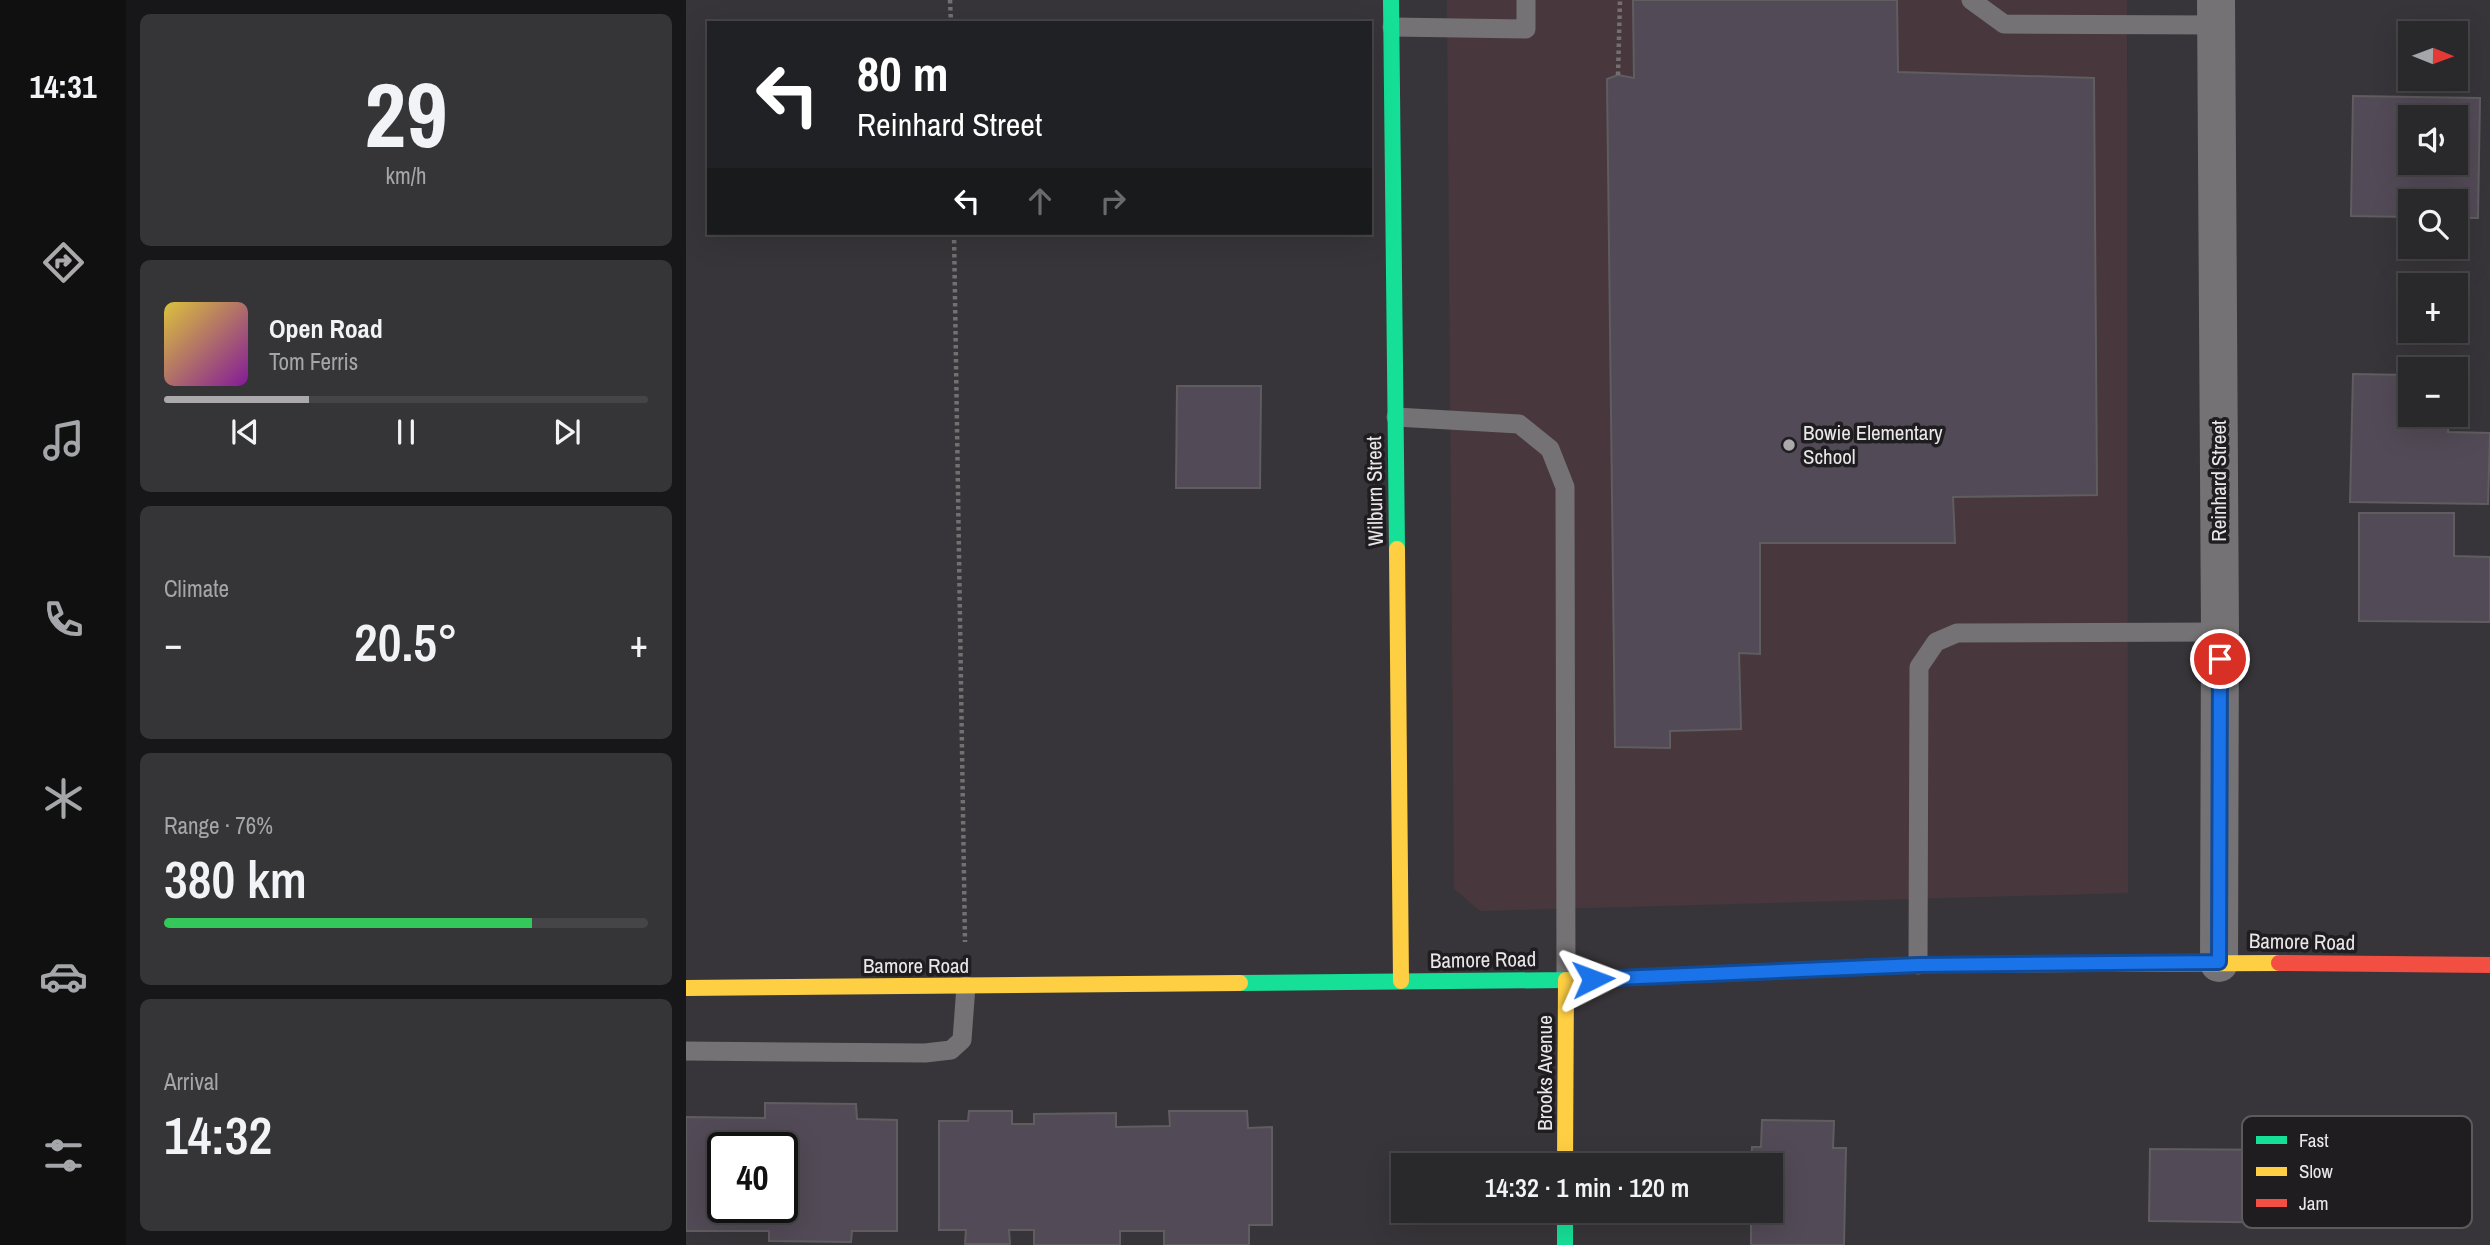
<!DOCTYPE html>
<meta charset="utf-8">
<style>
:root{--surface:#29282b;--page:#353437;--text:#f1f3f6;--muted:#a5a6a9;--line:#454447;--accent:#aba9ac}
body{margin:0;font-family:"Archivo Narrow",sans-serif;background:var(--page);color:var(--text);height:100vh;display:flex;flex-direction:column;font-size:26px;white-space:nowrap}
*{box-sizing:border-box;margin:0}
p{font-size:23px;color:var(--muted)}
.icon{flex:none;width:38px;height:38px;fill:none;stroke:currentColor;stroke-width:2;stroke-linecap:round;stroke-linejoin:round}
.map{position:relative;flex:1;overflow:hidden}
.drawer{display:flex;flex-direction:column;gap:14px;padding:14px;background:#171618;width:560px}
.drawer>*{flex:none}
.guide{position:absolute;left:21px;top:21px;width:665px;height:214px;border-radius:0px;box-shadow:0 7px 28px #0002,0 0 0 2px var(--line);background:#202124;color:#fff;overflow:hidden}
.needle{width:46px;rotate:91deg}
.fabs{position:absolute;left:1712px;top:21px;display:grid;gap:14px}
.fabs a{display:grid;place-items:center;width:70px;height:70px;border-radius:0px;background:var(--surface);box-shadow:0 7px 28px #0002,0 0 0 2px var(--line);font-size:35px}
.speed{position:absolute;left:21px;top:1132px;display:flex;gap:14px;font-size:35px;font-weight:700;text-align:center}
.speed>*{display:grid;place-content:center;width:91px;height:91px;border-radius:50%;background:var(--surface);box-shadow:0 7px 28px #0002,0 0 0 2px var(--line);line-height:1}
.speed .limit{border:4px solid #111;border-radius:10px;background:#fff;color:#111}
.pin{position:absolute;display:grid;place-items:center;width:60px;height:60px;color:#fff;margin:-30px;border:4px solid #fff;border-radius:50%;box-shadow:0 2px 7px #0007}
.me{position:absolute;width:77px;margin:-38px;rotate:87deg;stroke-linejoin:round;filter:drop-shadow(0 0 5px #0008)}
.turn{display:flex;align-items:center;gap:24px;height:147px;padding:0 35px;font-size:32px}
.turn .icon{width:91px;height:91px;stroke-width:2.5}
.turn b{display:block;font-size:49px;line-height:60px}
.lanes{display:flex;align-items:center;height:66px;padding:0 35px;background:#0003;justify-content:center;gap:35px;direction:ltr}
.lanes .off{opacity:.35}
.big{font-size:52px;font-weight:600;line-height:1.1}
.drawer .widget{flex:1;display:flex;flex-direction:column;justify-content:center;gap:10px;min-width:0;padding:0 24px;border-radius:10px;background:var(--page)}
.drawer .dial{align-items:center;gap:0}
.dial b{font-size:91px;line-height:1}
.song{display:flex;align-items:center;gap:21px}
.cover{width:84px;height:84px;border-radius:10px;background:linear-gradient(135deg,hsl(50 70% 55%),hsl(290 70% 35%))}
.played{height:7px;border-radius:4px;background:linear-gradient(90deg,var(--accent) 30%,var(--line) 30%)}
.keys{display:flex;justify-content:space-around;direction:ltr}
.heat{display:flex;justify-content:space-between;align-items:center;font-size:38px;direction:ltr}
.charge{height:10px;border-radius:5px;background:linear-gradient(90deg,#34c759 76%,var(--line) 0)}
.trip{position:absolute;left:705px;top:1153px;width:392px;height:70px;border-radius:0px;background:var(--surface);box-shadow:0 7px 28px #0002,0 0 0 2px var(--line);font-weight:600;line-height:70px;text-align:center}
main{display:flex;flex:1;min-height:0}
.tab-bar{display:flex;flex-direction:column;width:126px;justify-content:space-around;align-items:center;background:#101011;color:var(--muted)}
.tab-bar .icon{width:49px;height:49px}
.tab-bar .current{color:var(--accent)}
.tab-bar b{font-size:32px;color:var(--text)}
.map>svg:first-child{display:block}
</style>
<main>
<nav class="tab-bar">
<b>14:31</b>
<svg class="icon current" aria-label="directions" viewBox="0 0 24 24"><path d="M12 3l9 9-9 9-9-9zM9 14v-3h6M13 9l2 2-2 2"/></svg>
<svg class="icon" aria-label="music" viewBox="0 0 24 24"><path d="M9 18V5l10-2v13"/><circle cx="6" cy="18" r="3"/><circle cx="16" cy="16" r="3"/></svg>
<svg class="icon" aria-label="phone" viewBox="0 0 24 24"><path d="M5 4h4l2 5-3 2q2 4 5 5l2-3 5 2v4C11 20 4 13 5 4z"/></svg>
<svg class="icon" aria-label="climate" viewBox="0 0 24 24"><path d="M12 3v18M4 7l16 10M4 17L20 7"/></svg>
<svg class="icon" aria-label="car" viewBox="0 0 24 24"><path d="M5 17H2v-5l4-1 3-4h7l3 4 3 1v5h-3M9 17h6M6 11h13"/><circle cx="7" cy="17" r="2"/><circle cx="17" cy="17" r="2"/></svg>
<svg class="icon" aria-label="filters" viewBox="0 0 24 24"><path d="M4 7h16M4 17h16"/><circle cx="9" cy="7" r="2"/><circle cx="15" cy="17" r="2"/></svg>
</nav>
<section class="drawer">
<div class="widget dial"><b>29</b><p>km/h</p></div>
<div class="widget">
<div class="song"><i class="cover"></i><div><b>Open Road</b><p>Tom Ferris</p></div></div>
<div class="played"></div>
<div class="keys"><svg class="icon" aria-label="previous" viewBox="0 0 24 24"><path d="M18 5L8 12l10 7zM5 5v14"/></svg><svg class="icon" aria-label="pause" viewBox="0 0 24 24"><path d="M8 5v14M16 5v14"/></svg><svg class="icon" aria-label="next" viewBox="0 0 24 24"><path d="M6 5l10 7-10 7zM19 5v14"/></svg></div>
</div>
<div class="widget"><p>Climate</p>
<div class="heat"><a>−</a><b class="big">20.5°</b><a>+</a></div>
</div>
<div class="widget"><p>Range · 76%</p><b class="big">380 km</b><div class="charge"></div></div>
<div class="widget"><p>Arrival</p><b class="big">14:32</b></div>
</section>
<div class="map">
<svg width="1804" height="1245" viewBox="0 0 1804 1245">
<rect width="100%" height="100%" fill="#373539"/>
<path fill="#48383d" d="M761,0H1441L1442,893L794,911L768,889Z"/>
<g fill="#524a56" stroke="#5f5d60" stroke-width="2" fill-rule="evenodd">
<path d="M947,0H1211L1212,72L1408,78L1411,495L1267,497L1269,543H1074V654L1053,653L1055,729L984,731V748L929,747L921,79L932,75L948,78Z"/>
<path d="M1667,96L1794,98L1792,218H1769V201H1724V217L1665,216ZM1724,117H1769V163H1724Z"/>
<path d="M1667,374L1724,375V415H1763L1762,432L1804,433L1802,504L1664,502Z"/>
<path d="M491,386H575L574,488H490Z"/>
<path d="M1673,513H1768V556L1804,557V622L1673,621Z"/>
<path d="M79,1103L170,1104L171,1119L211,1120V1231H166L165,1242L83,1241V1231H0V1117L79,1118ZM37,1148H96V1208H37Z"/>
<path d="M283,1111H326V1124H348V1114L430,1113V1127L484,1126L483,1111H561L562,1128L586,1127V1225H563V1245H478V1231H434V1245H348V1230H323L324,1244H279L280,1230H253V1121H282Z"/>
<path d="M1076,1120L1148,1121L1147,1148H1160L1158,1245H1065V1211H1085V1166H1065L1066,1147H1075Z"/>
<path d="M1464,1149L1613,1150L1612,1223L1463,1221Z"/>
</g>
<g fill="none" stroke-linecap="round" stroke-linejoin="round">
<g stroke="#727071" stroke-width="4.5" stroke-dasharray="3.5 3.5" stroke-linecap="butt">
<path d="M264,0L265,23"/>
<path d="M932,75L934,0"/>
<path d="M268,233L279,942"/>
</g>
<g stroke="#747274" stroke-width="19">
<path d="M1285,0L1318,24L1531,25"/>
<path d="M706,27L840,29V0"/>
<path d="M710,417L833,424L864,449L879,487L880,980"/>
<path d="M1232,965L1233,667L1250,642L1271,633L1534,632"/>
<path d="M0,1051L239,1053L265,1050L276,1040L280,986"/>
</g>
<path stroke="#747274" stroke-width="38" d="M1530,0L1534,632L1533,963"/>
<g stroke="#16e098" stroke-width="16">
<path d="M705,0L711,549"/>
<path d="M554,983L880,980L1223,965"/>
<path d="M879,1211V1245"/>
</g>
<g stroke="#ffcf43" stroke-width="16">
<path d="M711,549L715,981"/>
<path d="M1223,965L1593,963"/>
<path d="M0,988L554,983"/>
<path d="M879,1166L880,980"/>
</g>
<path stroke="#f24e42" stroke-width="16" d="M1593,963L1804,965"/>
</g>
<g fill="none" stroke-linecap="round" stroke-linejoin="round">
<defs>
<path id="route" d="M907,979L1232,965L1533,962L1534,659"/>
</defs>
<use href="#route" stroke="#114b97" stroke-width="18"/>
<use href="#route" stroke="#1a73e8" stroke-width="12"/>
</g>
<circle fill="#aba9ac" stroke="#1f1d1f" stroke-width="2.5" cx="1103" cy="445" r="7"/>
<g text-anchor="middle" stroke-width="7" stroke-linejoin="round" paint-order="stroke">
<g font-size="21" fill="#e9e7ea" stroke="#1f1d1f" text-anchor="start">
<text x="1117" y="440">Bowie Elementary<tspan x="1117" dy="24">School</tspan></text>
</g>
<g font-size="21" fill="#e9e7ea" stroke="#1f1d1f">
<text transform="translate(1533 481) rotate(-90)" y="7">Reinhard Street</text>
<text transform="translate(689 491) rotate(-91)" y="7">Wilburn Street</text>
<text transform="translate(1616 942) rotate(1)" y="7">Bamore Road</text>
<text transform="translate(797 960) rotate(-1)" y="7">Bamore Road</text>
<text x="230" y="973">Bamore Road</text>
<text transform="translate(859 1073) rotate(-90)" y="7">Brooks Avenue</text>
</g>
</g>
<rect x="1556" y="1116" width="230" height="112" rx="10" fill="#1f1d1f" stroke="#5c5a5c" stroke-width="2"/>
<rect x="1570" y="1136" width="31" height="8" fill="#16e098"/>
<rect x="1570" y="1167" width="31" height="9" fill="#ffcf43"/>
<rect x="1570" y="1199" width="31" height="8" fill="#f24e42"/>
<g font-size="19" fill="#e9e7ea">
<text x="1613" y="1147">Fast</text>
<text x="1613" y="1178">Slow</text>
<text x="1613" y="1210">Jam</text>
</g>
</svg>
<div class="fabs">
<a><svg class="needle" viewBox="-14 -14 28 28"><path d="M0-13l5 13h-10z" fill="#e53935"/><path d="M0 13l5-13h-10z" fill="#a5a6a9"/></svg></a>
<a><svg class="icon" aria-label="sound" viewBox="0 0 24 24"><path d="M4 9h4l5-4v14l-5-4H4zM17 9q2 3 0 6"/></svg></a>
<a><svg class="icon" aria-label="search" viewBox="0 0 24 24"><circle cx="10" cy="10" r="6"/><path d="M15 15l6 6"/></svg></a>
<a>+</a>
<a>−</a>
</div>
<div class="speed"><div class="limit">40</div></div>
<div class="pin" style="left:1534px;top:659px;background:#d93025"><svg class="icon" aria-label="arrive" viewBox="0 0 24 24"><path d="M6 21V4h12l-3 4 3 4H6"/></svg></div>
<svg class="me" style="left:907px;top:979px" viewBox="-20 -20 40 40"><path d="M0-17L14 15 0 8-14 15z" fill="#1a73e8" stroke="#fff" stroke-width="4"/></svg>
<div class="trip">14:32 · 1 min · 120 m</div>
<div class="guide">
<div class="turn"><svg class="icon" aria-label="left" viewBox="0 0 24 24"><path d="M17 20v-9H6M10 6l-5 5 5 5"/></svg><div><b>80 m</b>Reinhard Street</div></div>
<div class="lanes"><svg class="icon" aria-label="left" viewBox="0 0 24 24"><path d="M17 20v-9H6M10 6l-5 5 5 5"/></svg><svg class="icon off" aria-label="ahead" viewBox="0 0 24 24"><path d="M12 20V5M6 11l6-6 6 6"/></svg><svg class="icon off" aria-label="right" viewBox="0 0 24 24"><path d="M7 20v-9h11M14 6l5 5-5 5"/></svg></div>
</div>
</div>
</main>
